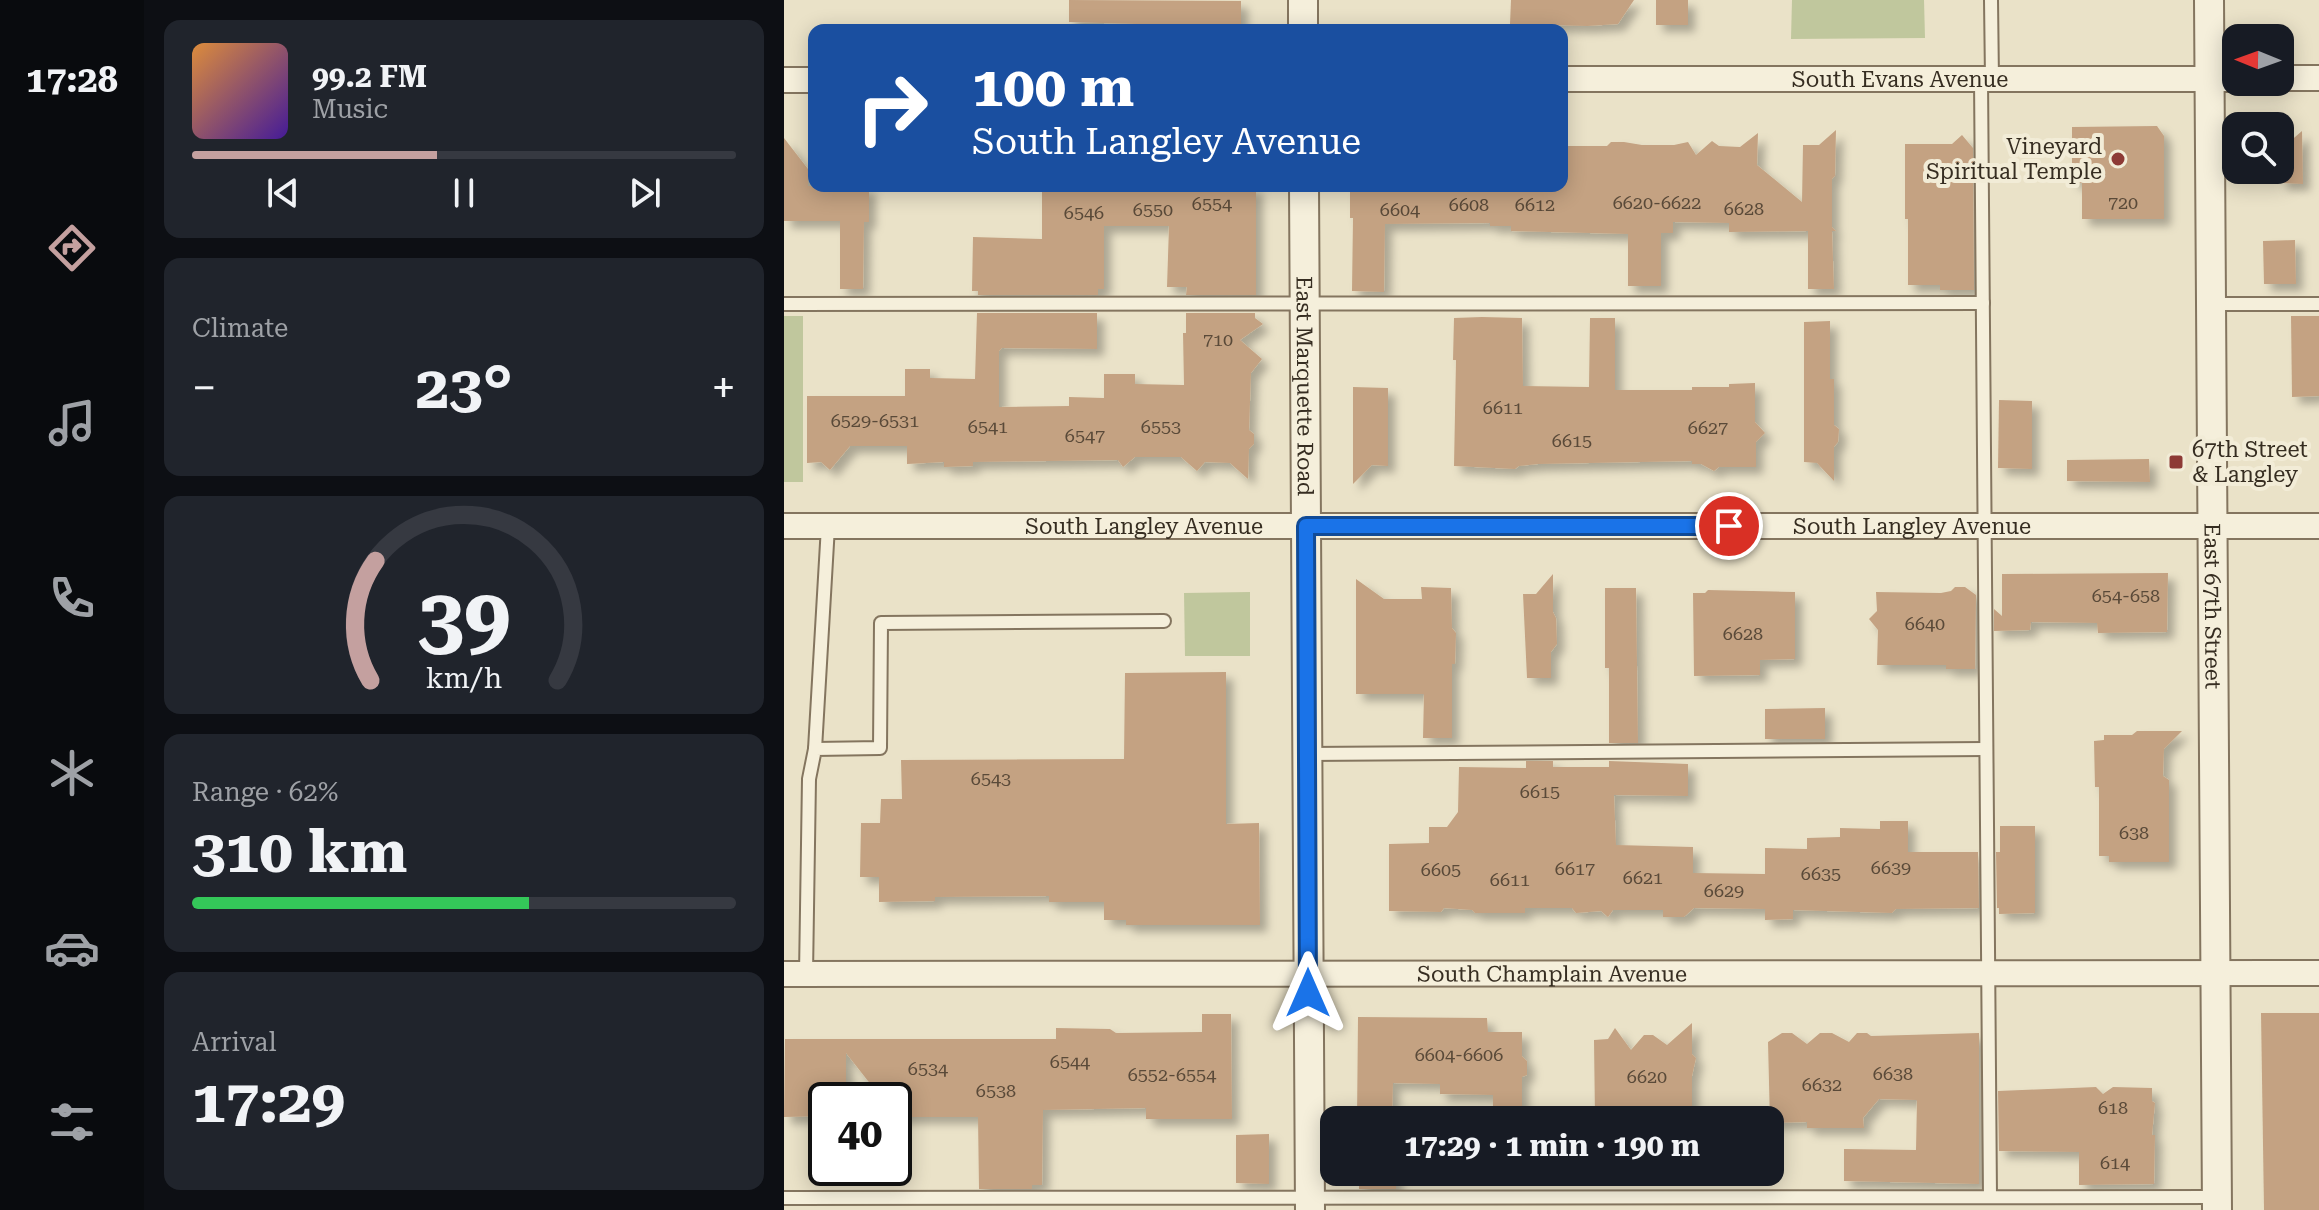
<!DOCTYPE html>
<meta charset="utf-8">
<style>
:root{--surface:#171b24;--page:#20242c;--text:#f1f3f6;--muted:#9ea1a6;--line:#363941;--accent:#c4a09f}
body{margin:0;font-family:"Roboto Serif",serif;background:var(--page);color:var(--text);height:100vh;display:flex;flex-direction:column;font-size:30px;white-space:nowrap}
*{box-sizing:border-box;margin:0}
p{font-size:26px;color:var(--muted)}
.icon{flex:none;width:44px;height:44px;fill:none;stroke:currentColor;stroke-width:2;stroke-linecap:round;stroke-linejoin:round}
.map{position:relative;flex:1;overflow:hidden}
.panel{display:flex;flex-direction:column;gap:20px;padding:20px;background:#0d0f14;width:640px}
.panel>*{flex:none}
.top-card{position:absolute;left:24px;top:24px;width:760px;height:168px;border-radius:16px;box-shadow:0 4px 20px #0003;background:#1a4fa0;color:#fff;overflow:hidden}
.needle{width:52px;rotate:271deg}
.buttons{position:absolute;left:1438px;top:24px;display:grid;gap:16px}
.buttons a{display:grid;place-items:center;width:72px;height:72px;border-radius:16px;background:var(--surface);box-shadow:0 4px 20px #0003;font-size:40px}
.speed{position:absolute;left:24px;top:1082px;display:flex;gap:16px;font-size:40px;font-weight:700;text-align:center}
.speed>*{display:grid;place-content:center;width:104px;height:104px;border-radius:50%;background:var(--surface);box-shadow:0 4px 20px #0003;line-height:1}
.speed .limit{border:4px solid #111;border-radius:12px;background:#fff;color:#111}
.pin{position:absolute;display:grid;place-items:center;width:68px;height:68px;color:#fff;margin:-34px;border:4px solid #fff;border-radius:50%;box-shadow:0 2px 8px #0007}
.me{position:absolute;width:88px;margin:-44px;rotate:0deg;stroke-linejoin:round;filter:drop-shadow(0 0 6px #0008)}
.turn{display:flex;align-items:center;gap:28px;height:168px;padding:0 32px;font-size:36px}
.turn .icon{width:104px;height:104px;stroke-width:2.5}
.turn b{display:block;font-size:56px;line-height:68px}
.big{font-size:60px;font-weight:700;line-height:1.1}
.panel .widget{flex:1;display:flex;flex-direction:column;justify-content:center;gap:12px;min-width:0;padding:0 28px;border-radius:16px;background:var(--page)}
.panel .dial{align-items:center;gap:0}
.dial svg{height:208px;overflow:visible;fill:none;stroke:var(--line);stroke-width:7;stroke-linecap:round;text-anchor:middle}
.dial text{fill:var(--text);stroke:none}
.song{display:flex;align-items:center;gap:24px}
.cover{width:96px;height:96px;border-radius:12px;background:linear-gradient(135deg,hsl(30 70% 55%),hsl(260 70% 35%))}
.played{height:8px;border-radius:4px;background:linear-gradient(90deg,var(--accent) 45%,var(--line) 45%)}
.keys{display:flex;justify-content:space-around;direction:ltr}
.heat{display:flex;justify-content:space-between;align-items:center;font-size:44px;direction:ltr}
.charge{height:12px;border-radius:6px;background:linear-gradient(90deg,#34c759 62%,var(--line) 0)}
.trip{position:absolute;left:536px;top:1106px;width:464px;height:80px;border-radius:16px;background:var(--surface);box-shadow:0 4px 20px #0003;font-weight:700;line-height:80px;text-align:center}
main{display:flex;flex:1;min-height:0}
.dock{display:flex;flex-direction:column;width:144px;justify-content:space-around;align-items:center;background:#090b0e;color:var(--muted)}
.dock .icon{width:56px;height:56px}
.dock .current{color:var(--accent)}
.dock b{font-size:36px;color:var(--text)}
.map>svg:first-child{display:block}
</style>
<main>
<nav class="dock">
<b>17:28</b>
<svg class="icon current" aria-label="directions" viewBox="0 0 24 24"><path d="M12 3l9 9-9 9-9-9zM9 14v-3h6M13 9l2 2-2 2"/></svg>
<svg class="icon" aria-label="music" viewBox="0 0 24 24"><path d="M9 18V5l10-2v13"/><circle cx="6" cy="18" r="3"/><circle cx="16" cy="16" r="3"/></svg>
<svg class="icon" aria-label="phone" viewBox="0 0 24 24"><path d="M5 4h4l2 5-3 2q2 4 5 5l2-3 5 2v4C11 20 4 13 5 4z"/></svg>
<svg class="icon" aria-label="climate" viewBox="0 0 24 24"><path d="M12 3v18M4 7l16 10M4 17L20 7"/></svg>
<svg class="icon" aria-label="car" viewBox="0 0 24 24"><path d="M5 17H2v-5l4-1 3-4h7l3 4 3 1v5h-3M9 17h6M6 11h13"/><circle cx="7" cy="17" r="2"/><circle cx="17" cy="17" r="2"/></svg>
<svg class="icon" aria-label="filters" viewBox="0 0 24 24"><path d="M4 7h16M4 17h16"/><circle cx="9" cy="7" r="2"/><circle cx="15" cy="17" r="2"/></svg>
</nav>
<section class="panel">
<div class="widget">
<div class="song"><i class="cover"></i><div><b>99.2 FM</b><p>Music</p></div></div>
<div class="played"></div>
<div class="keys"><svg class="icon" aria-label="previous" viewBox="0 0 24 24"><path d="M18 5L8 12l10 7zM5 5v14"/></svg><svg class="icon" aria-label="pause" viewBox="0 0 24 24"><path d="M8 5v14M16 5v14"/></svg><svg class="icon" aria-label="next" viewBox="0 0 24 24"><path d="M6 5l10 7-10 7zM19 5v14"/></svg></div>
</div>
<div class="widget"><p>Climate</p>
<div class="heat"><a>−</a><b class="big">23°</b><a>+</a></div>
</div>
<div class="widget dial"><svg viewBox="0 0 100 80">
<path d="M14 69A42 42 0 1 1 86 69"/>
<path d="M14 69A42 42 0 0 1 16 23" stroke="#c4a09f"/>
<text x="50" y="56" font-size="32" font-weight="700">39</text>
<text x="50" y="72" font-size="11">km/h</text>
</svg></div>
<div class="widget"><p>Range · 62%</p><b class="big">310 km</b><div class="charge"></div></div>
<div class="widget"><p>Arrival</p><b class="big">17:29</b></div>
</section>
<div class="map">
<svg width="1535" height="1210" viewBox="0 0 1535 1210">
<defs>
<filter id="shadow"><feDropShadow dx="7" dy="7" stdDeviation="4" flood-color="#0004"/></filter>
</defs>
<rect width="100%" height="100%" fill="#eae2c8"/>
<g fill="#c0c79d">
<path d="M1008,0H1140L1141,38L1007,39Z"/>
<rect x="0" y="316" width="19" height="166"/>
<path d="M466,592V656H401L400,593Z"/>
</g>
<g fill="#c4a282" filter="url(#shadow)">
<path d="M285,0L457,1V30H387V25L285,22Z"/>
<path d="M727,0H850L834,24L803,26L726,24Z"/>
<rect x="872" y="0" width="32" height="25"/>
<path d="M1373,126L1380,136V219H1298V183L1288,182V127Z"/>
<path d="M1052,130L1051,176L1048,179V227L1052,231H1048L1050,289H1024V231L945,232V223L889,222V233H877V286H844V234L727,231V226H706V223L601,224L600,292L568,291L569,218H566V186H778V146H823L827,142H840L858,145H890L904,142L912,155L928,141L935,146L956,147L974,133L973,165L1018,202L1019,145H1035Z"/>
<path d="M1518,131L1519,184L1496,183V150Z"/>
<path d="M1178,135L1189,148L1190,290H1156V285H1124V219H1121V144H1168Z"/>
<path d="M0,138L24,169V186H85V222H80L79,289H56V221H0Z"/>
<path d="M258,186H472V295H402L403,287H383L385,226H320V289H314V295H194V291H188L189,237L258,239Z"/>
<path d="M1511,240L1512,284H1480L1479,241Z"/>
<path d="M193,313H313V349L218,348L215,351V407L285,406V397L320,398V374H351V384L400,385L399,333H402V313H471V318L479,324L456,340L478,359L467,373L465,430L470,434V444L465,449L464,479L446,463L421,462L413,471L397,457H351L339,467L334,460L189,462V466L160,467V462L123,464V446H66L46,470L37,462L23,463V396H121V369H146V378L191,379Z"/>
<path d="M1507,316H1535V396L1508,397Z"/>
<path d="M698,317L738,318L739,386L805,387L806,318H831V390H908V387H945V384L971,383V422L981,433L972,442V467H935L930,471L917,464H908V461L754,464L735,466L731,469L670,466L672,360H669L670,318Z"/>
<path d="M1046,321V379H1050V425L1055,429L1054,442L1050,447V481L1033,463L1020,462V322Z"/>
<path d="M569,387L604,388V466L588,465L569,484Z"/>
<path d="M1215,400L1248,401V469L1214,468Z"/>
<path d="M1365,459L1366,482L1283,481V460Z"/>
<path d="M1384,573L1383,632L1314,633L1313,623L1247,622L1246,630L1210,631V609L1218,616V574Z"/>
<path d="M769,574V612L772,618L773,644L767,652V678H743L739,594H752Z"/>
<path d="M572,579L600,599H638L637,587L667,588L668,628L672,633L671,664H668V738H639L640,694H572Z"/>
<path d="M1171,587H1181L1192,595L1191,669H1162V665H1093L1094,630L1085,619L1093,611L1092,592L1157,593L1167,591Z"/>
<path d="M821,588H852L854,743H825V668H821Z"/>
<path d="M924,590L1011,592V659L976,660V675L910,676L909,593H921Z"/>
<path d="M442,672V824L475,823L476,925H342V920H320V902H265V896L151,897V901L95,902V877H76L77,823H96L97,799H118L117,760L340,759L341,673Z"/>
<path d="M1041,708V739H981V709Z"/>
<path d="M1353,731H1398L1380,749L1379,776L1385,780V862H1325V856H1315V787H1311L1310,741L1320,740V735H1348Z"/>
<path d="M742,761H769V767H825V761L904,764V796L830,795L832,845L909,847V873L981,874V848L1023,849V838L1056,837V828L1096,829V821H1124V852H1194L1195,908L1112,909L1108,913L1009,910V919L981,920V909L910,908L900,917H879V910H829L824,917L817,911L792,913L788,908H741V913H691L688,910L660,908L657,912L605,911V844L645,843V827H663L674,812L675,767L742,768Z"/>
<path d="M1216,826H1251V913L1215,914V908H1213L1212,852H1216Z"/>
<path d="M1477,1013H1535V1210H1480Z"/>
<path d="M418,1014H447L448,1119H362V1108L259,1110L258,1185H248V1189H195L194,1117H112L110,1100H99L62,1053V1100H42V1116L0,1117L1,1039H272V1028L326,1029L332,1033L418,1032Z"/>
<path d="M574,1017L703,1018L704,1032H738V1056L743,1061V1075L738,1077V1118L709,1119V1095L656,1094V1084L609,1083L608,1120H573Z"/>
<path d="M908,1023V1054L912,1058L908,1076V1118L811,1119L810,1040L824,1039L831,1028L847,1050L860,1035H869L883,1045Z"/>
<path d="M998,1033H1008L1023,1044L1036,1033H1048L1065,1042L1073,1033H1083L1087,1036L1195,1033V1184L1060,1181V1149L1132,1150L1133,1100L1095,1099L1079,1118L1080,1128H1023V1122L986,1123L984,1042Z"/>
<path d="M1312,1087L1319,1094L1329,1087L1368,1088V1101L1371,1103L1368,1135H1371L1370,1184L1295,1185V1152L1215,1151L1214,1091Z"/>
<path d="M485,1134V1184L452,1183V1135Z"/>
<rect x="575" y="1172" width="37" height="17"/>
</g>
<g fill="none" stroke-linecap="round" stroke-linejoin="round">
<defs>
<g id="service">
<path d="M1207,0L1208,79"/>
<path d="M1197,79L1206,1197"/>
<path d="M0,304L1199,303"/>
<path d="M1427,304H1535"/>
<path d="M31,749L44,526"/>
<path d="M523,754L1202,749"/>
<path d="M22,974L25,779L31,749L96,748L97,623L380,621"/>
<path d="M0,1198L1433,1197"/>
</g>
<g id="minor">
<path d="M1496,78H1535"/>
<path id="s1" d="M778,79H1452"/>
<path d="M0,80H30"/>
<path id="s2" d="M0,526H1535"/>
<path id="s3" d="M0,974L1535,973"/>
</g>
<g id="tertiary">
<path d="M519,0V30"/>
<path id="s4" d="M1425,0L1433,1210"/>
<path id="s5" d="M520,186L526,1210"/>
</g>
</defs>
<use href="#service" stroke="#84755f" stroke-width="16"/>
<use href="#minor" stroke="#84755f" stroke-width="28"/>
<use href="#tertiary" stroke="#84755f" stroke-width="32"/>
<use href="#service" stroke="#f5efdb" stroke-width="12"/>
<use href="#minor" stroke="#f5efdb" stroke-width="24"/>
<use href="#tertiary" stroke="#f5efdb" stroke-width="28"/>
</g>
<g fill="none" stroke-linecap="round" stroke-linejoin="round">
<defs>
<path id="route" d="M524,993L522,526H945"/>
</defs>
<use href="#route" stroke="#114b97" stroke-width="20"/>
<use href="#route" stroke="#1a73e8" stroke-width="14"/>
</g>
<g fill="#8d3a35" stroke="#f2ecd7" stroke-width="3">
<circle cx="1334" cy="159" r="8"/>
<rect x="1384" y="454" width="16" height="16" rx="4"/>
</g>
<g text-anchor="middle" stroke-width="8" stroke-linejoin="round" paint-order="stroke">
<g font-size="18" fill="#5a4a39">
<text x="873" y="209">6620-6622</text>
<text x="1339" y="209">720</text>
<text x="428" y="210">6554</text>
<text x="685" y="211">6608</text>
<text x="751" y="211">6612</text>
<text x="960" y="215">6628</text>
<text x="369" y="216">6550</text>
<text x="616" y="216">6604</text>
<text x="300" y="219">6546</text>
<text x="434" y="346">710</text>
<text x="719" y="414">6611</text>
<text x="91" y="427">6529-6531</text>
<text x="204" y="433">6541</text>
<text x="377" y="433">6553</text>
<text x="924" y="434">6627</text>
<text x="301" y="442">6547</text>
<text x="788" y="447">6615</text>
<text x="1342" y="602">654-658</text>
<text x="1141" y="630">6640</text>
<text x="959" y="640">6628</text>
<text x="207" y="785">6543</text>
<text x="756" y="798">6615</text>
<text x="1350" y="839">638</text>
<text x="1107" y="874">6639</text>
<text x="791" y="875">6617</text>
<text x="657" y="876">6605</text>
<text x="1037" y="880">6635</text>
<text x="859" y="884">6621</text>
<text x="726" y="886">6611</text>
<text x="940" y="897">6629</text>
<text x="675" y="1061">6604-6606</text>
<text x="286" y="1068">6544</text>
<text x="144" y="1075">6534</text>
<text x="1109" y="1080">6638</text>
<text x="388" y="1081">6552-6554</text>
<text x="863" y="1083">6620</text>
<text x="1038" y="1091">6632</text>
<text x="212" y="1097">6538</text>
<text x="1329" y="1114">618</text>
<text x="1331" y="1169">614</text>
</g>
<g font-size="22" fill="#362d21" stroke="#f2ecd7">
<text dy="8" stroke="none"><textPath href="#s1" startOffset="338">South Evans Avenue</textPath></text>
<text dy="8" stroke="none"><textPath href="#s5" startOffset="200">East Marquette Road</textPath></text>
<text dy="8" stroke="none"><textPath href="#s2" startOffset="360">South Langley Avenue</textPath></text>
<text dy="8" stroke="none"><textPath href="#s2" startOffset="1128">South Langley Avenue</textPath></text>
<text dy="8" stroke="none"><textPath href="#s4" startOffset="606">East 67th Street</textPath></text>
<text dy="8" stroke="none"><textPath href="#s3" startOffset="768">South Champlain Avenue</textPath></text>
</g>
<g font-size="22" fill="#362d21" stroke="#f2ecd7" text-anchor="end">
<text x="1318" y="154">Vineyard<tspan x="1318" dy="25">Spiritual Temple</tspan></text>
<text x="1408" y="457" text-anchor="start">67th Street<tspan x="1408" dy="25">&amp; Langley</tspan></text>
</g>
</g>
</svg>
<div class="buttons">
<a><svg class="needle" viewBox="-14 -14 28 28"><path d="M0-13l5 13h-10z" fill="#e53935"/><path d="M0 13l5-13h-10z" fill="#9ea1a6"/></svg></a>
<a><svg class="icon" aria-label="search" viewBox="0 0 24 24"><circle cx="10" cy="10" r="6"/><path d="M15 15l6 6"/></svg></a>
</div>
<div class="speed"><div class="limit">40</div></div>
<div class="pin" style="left:945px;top:526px;background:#d93025"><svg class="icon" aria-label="arrive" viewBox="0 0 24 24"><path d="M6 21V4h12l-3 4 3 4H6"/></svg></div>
<svg class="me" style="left:524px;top:993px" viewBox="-20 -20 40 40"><path d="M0-17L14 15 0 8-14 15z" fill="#1a73e8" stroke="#fff" stroke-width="4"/></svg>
<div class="trip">17:29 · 1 min · 190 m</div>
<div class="top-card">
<div class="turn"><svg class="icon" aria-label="right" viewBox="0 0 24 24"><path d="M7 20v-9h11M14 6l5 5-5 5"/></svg><div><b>100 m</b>South Langley Avenue</div></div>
</div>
</div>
</main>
